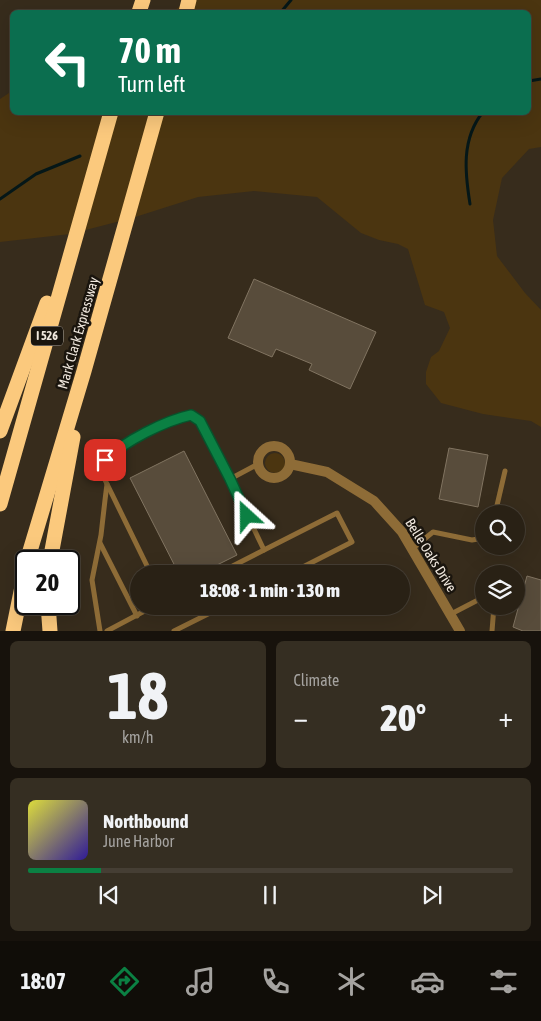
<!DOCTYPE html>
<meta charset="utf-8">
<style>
:root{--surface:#292115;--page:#352e22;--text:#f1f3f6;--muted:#a5a3a0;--line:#453e34;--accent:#0b8043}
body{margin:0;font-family:"Asap Condensed",sans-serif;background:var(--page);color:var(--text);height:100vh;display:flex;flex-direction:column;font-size:19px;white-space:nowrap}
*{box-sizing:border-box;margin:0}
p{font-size:16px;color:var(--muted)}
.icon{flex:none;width:28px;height:28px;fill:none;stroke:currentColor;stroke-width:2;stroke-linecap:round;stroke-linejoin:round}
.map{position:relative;height:631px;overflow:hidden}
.panel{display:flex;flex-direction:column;gap:10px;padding:10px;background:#17120c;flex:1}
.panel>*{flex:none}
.guide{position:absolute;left:10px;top:10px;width:521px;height:105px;border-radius:8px;box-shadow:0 5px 20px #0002,0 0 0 1px var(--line);background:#0b6e4f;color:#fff;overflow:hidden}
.buttons{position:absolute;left:475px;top:505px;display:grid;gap:10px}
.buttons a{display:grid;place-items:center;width:50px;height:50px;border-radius:50%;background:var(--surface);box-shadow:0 5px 20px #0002,0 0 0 1px var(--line);font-size:25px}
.speed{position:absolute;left:15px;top:550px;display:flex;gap:10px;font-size:25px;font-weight:700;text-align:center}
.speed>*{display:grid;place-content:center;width:65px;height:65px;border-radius:50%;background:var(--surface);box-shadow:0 5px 20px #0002,0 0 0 1px var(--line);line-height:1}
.speed .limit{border:2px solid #111;border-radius:8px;background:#fff;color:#111}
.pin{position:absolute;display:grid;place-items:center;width:42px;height:42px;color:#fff;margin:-21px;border-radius:10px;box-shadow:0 2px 8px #0006}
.me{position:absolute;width:55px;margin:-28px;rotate:336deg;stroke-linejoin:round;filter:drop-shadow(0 0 4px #0008)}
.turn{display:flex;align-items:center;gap:18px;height:105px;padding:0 25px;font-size:22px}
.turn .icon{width:65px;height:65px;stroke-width:2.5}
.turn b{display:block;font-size:35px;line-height:42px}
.big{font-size:38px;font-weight:800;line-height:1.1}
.panel .card{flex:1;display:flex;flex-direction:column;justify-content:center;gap:8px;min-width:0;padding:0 18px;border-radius:8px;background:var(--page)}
.panel .dial{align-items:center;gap:0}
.dial b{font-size:65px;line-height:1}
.song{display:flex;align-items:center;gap:15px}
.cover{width:60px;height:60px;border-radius:8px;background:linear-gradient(135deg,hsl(60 70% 55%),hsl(250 70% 35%))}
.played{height:5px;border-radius:2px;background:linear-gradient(90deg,var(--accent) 15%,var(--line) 15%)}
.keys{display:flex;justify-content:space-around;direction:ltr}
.heat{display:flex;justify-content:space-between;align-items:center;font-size:28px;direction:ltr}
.panel .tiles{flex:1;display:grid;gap:10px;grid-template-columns:1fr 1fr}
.card:last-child{grid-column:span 2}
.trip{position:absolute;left:130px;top:565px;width:280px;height:50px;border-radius:25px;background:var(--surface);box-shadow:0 5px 20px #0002,0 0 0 1px var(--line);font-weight:800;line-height:50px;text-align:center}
.dock{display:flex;height:80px;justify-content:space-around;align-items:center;background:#100d08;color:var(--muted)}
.dock .icon{width:35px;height:35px}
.dock .current{color:var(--accent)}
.dock b{font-size:22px;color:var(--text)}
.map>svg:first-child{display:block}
</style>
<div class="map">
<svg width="541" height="631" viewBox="0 0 541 631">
<rect width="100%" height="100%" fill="#372c1c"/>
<g fill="#4b3510">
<path d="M189,0H541V147L529,149L502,178L493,220L497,256L525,293L541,310V427L531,421L483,414L441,403L426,384V372L431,357L439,351L450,328L444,312L425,305L408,249L398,244L379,240L361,233L317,197L254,191L198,197L132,218L70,234L0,242V99L12,91V112H529V12H172Z"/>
<circle cx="275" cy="463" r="10"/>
</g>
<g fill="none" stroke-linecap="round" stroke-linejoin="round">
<g stroke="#051718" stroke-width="3">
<path d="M281,12L291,0"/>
<path d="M529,81L541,79"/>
<path d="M0,199L36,174L80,156"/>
<path d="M470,204C465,173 461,139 483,112"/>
</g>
</g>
<g fill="#584c3b" stroke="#817461">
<path d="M254,279L376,332L350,389L309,370L312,364L276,349L272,357L228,338Z"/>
<path d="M449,448L488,455L478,507L439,499Z"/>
<path d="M184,451L237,555L199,574H179L130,478Z"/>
<path d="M527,576L541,580V631H523L513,627Z"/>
</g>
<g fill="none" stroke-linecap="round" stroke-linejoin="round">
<g stroke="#8e6c37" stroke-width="5">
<path d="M230,479L258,464"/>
<path d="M107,484L151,574"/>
<path d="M495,514L505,471"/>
<path d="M100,543L137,616"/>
<path d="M412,549L433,532L472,540L484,538"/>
<path d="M217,574L264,550"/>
<path d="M451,614L478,600L484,599"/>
<path d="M100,631L92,580L101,535L105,500L107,484L103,476L105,460C125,441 164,421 191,415L200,421L230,479L264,550L337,513L352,542L289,574"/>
<path d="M107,631L154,606"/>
<path d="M174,631L224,606"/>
<path d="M492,631L494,606"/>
</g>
<g stroke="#8e6c37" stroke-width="10">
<circle cx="274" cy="462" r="16"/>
<path d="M290,464L327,472L374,501L402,532L460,631"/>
</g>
<g stroke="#fbc97d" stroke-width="15">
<path d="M139,12L143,0"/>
<path d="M186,12L189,0"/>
<path d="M0,431L47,303"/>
<path d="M0,504L111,112"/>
<path d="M27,561L84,371L157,112"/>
<path d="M50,561L73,437"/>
<path d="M48,604L50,631"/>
<path d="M13,631L26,567"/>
</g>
</g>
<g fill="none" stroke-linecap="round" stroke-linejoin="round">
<defs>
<path id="route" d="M105,460C125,441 164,421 191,415L200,421L230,479L247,516"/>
</defs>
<use href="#route" stroke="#07532c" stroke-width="12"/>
<use href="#route" stroke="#0b8043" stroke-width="9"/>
</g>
<g text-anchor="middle" stroke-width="5" stroke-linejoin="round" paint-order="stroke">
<rect fill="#1a150e" stroke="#b0a9a0" stroke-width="1" x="31" y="326.5" width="32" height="19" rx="4"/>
<g font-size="12" font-weight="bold" fill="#f0e8de">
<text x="47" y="340">I 526</text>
</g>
<g font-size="14" fill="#f0e8de" stroke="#1a150e">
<text transform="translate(78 333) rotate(-74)" y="5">Mark Clark Expressway</text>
<text transform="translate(431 555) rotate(58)" y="5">Belle Oaks Drive</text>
</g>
</g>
</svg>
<div class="buttons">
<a><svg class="icon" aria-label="search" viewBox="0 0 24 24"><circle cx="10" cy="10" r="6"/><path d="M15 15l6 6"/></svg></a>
<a><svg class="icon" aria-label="layers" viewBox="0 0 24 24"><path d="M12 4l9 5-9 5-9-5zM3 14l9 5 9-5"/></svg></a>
</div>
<div class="speed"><div class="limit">20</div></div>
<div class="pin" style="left:105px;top:460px;background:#d93025"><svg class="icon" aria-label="arrive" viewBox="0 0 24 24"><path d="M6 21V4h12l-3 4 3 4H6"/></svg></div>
<svg class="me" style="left:247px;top:516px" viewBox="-20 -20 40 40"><path d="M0-17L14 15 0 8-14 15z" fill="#0b8043" stroke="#fff" stroke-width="4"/></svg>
<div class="trip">18:08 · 1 min · 130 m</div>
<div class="guide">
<div class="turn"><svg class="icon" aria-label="left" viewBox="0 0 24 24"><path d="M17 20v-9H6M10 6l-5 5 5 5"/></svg><div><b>70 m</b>Turn left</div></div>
</div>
</div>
<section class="panel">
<div class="tiles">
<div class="card dial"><b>18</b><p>km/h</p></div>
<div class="card"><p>Climate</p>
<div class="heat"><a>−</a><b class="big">20°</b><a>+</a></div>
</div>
<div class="card">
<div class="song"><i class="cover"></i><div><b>Northbound</b><p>June Harbor</p></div></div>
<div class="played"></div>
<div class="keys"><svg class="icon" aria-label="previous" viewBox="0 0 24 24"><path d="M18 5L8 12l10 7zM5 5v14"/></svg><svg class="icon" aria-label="pause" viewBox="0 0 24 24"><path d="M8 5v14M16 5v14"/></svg><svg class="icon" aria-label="next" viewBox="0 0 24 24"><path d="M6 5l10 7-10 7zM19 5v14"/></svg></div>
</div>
</div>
</section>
<nav class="dock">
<b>18:07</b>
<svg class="icon current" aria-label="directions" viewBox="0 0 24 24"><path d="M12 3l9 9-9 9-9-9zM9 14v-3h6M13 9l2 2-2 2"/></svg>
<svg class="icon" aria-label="music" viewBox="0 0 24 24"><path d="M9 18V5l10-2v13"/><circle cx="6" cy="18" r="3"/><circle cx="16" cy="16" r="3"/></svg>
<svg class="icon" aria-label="phone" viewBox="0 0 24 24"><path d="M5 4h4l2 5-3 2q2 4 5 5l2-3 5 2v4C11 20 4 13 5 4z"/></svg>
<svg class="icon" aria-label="climate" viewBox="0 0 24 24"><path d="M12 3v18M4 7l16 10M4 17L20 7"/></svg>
<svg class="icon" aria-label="car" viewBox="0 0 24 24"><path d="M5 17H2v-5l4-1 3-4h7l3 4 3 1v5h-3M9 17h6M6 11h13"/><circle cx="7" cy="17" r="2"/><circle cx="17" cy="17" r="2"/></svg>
<svg class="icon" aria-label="filters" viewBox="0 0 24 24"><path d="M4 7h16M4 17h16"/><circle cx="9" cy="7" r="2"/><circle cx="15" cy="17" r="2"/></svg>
</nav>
